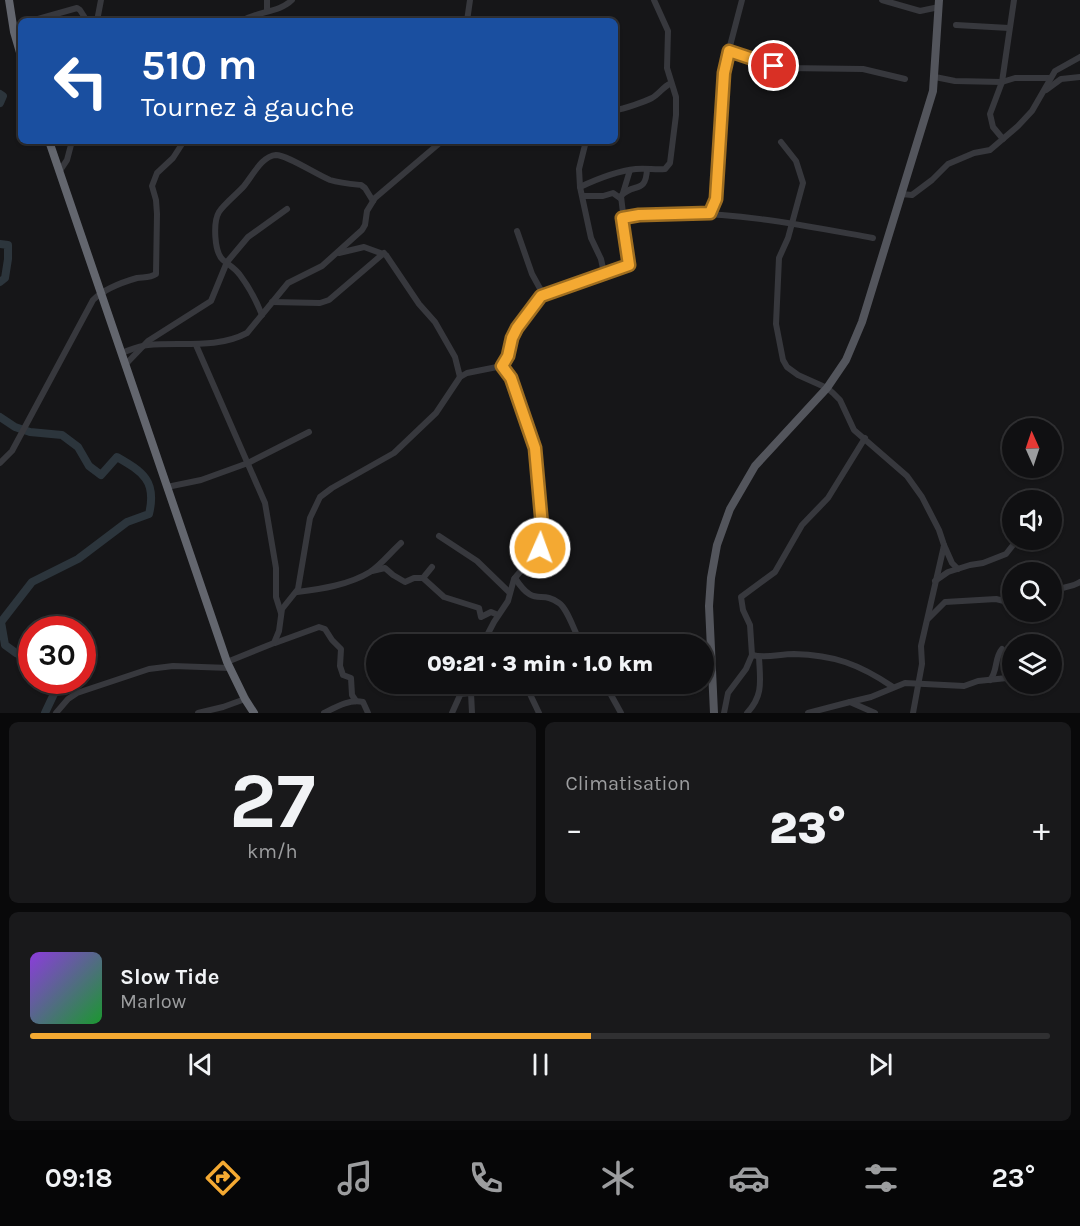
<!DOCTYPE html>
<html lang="fr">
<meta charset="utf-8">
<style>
:root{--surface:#101012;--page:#19191b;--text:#f1f3f6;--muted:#9c9d9f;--line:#303032;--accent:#f4a932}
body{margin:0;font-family:Karla,sans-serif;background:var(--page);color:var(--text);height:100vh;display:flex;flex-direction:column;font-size:22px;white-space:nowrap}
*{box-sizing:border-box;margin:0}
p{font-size:20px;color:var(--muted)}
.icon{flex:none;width:33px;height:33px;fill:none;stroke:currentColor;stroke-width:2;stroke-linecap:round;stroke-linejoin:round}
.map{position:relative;height:713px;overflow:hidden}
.panel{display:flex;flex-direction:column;gap:9px;padding:9px;background:#09090a;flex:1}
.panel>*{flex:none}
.banner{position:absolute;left:18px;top:18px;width:600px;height:126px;border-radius:9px;box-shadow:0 2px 4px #0004,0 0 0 2px var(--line);background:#1a4fa0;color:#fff;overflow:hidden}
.needle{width:39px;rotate:357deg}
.tools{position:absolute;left:1002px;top:418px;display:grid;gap:12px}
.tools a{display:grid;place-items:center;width:60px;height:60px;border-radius:50%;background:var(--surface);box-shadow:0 2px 4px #0004,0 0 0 2px var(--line);font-size:30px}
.speed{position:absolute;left:18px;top:616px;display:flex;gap:12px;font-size:30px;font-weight:700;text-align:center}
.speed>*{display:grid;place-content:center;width:78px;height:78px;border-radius:50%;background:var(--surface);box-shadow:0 2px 4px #0004,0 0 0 2px var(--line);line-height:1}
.speed .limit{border:9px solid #d22;background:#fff;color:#111}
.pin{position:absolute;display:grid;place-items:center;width:51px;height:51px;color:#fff;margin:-26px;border:3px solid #fff;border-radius:50%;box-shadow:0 2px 6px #0007}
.me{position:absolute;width:66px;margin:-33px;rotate:2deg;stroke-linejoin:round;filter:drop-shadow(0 0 4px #0008)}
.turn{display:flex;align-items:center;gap:21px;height:126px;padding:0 24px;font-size:27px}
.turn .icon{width:78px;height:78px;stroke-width:2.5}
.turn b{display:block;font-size:42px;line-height:51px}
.big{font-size:45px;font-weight:800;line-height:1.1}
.panel .card{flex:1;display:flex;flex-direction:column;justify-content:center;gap:9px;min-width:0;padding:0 21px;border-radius:9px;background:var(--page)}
.panel .dial{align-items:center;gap:0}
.dial b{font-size:78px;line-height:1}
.song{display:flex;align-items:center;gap:18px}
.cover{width:72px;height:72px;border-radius:9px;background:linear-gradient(135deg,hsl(270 70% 55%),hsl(130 70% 35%))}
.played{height:6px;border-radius:3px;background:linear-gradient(90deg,var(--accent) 55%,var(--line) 55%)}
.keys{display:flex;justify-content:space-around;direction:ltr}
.heat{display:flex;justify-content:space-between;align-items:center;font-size:33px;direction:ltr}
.panel .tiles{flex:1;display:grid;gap:9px;grid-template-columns:1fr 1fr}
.card:last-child{grid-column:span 2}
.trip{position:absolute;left:366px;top:634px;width:348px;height:60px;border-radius:30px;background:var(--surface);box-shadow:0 2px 4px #0004,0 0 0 2px var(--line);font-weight:800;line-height:60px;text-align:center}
.tabs{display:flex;height:96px;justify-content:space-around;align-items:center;background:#060607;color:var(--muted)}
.tabs .icon{width:42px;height:42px}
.tabs .selected{color:var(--accent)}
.tabs b{font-size:27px;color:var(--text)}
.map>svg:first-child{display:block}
</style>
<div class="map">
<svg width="1080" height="713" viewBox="0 0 1080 713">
<rect width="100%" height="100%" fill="#161618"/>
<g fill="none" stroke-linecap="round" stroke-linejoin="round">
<g stroke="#2c353c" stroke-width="8">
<path d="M0,94L3,96L0,103"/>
<path d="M0,244L8,245V259L5,278L0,282"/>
<path d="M0,417L15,427L30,432L62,435L78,447L89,466L101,475L117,457C143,472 157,481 149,514L127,522L78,559L32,582L1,622L5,645L16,653L32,660"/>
<path d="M45,713L60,681"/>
</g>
<g stroke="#37383d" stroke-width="6">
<path d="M267,0V11"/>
<path d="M882,0L920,11L939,7"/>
<path d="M31,21L77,8L80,10L87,21"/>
<path d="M97,21L101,0"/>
<path d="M242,21C257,11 279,13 292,0"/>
<path d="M467,21L470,0"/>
<path d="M956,25L1009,28"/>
<path d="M729,51L767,64L786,68L863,69L905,79"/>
<path d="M935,77L955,81L1002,82L1015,78H1050"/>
<path d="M1046,90L1061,79L1080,77"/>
<path d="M615,110C624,109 644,102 652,98C659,94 663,87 671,83"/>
<path d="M1003,139L993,127L990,114L1002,82L1014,0"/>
<path d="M586,141L579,169L580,187L591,238L601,259L604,273"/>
<path d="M781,142L796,161L803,183L788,238L779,258L776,324L783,360L787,367L798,375L827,388L833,393L840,400L854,430L907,476L922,497L939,530L944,545L943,550L921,646L922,664L913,713"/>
<path d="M59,172L67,160L72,141"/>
<path d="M580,187C597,179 617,171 636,169C646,168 656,170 665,169L670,163L676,115V97L667,68L668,31L654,0"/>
<path d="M623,193L630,170"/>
<path d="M901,194L912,195L932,180L948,164L974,153L990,150L1018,126L1032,111L1055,71L1080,57"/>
<path d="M583,196H603L613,193L620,198"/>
<path d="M710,213L716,199L725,65L742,0"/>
<path d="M622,218C639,214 656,215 673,214C740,212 806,226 873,238"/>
<path d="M517,231L532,274L543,294"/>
<path d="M339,253L364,247L386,255L419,304L435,322L455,357L460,377"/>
<path d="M272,302L320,303L329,300L384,253"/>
<path d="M262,315C256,300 249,287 240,275C235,268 229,265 223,260C214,252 213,222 219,212C224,204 237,194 244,186C253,175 262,156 276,155C287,155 317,175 330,180C340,183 351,184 361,185L365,188L373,201"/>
<path d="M196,345L265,503L276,568V597L281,613"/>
<path d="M121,353C130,350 139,346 148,345C181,342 217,349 247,333L288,283L322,266L362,230L365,225L367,211L375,198L442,141"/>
<path d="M125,365L148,341L211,301L227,262L248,237L287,209"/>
<path d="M0,463L12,451L93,300C104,289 123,282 137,278C144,277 150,278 156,274L157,214L156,200L152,186L157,173L173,158L182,144"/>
<path d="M167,487L201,480L248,463L309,432"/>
<path d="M439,536L477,561L509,592"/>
<path d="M944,545L952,563L958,569"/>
<path d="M372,571L385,568L393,575L405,582L414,578H423L432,567"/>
<path d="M423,578L444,597L479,608L481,617L491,612L498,615"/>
<path d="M515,578C535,609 540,589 559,603C568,609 575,634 582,645"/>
<path d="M935,581L948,572L970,565L983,563L1006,554L1017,540"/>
<path d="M297,592C321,589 349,585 370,572C381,565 391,552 401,543"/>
<path d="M1052,593C1061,586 1071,588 1080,582"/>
<path d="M928,619L945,602L996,599L1012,603"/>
<path d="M275,643L319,627L325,629L332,640L341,649L340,666L343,675L351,678L352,695L356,701"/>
<path d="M482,645L494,622L508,601L514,579L540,548L543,537L535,448L517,392L511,378L502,366"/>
<path d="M752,655C766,659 779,654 794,654C834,655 859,664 893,687"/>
<path d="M227,662L274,643L279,631L282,609L298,589L310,518L320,497L332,488L394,453L436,413L460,377L467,373L502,366L508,356L511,342L517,328L541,296L629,265L621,196C633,182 646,195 647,169"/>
<path d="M990,680C998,671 994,658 1002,649"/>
<path d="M605,684L621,713"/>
<path d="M471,693L472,713"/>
<path d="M461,694L520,688L529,692L539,713"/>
<path d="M850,702L871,697L905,683L964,686L978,681L1007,678"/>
<path d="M56,713L68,699L77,693L149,669L173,666L230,668"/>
<path d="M198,713L223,707L245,699"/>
<path d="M324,713C336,707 349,699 363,702L368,713"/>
<path d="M452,713L465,684"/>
<path d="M724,713L728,693L746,669L752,655L750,625L743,610L741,597L775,572L802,525L828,498L865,438"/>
<path d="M747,713C764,695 760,680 759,657"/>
<path d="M808,713L850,702L875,713"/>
</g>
<path stroke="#53555c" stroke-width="8" d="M714,713L709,606L711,578L717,545L730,509L755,466L827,388L846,360L862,322L933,91L939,0"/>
<g stroke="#63666e" stroke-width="8">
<path d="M9,0L14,32L21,56"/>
<path d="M49,141L227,662L245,699L254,713"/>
</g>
</g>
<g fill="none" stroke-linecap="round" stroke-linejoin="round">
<defs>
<path id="route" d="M540,548L543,537L535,448L511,378L502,366L508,356L512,338L517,328L541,296L629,265L622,218L639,215L710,213L716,199L724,73L729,51L774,66"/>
</defs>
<use href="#route" stroke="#9f6e20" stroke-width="15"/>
<use href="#route" stroke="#f4a932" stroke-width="10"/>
</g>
</svg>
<div class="tools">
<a><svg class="needle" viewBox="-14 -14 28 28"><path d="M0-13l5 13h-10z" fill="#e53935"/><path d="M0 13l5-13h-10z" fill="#9c9d9f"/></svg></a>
<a><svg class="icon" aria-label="sound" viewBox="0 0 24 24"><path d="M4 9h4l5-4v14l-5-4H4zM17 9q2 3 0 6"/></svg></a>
<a><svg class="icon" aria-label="search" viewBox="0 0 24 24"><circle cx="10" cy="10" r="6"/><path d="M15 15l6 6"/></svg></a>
<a><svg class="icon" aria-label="layers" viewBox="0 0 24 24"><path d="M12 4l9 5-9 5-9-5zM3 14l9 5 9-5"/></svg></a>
</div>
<div class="speed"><div class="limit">30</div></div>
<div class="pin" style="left:774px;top:66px;background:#d93025"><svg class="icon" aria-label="arrive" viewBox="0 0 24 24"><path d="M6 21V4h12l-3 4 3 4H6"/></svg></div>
<svg class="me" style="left:540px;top:548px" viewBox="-20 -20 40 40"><circle r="17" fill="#f4a932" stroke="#fff" stroke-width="3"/><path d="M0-11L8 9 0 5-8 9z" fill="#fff"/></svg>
<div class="trip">09:21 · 3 min · 1.0 km</div>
<div class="banner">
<div class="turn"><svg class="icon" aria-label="left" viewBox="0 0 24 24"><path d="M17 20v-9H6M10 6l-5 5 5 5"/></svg><div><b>510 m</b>Tournez à gauche</div></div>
</div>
</div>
<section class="panel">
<div class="tiles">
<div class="card dial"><b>27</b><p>km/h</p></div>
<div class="card"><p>Climatisation</p>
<div class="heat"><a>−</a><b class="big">23°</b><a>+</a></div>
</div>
<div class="card">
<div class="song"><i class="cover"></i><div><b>Slow Tide</b><p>Marlow</p></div></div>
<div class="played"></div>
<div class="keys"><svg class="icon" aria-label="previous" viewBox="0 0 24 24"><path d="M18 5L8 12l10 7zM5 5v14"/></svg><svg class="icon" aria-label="pause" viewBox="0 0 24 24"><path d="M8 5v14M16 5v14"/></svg><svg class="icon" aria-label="next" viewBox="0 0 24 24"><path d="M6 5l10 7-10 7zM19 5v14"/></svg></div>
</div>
</div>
</section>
<nav class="tabs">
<b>09:18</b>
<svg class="icon selected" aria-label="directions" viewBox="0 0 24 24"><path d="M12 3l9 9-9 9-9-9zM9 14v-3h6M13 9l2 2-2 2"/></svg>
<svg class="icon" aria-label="music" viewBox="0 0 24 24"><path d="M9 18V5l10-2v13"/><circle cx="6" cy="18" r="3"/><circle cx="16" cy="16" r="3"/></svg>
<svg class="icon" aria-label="phone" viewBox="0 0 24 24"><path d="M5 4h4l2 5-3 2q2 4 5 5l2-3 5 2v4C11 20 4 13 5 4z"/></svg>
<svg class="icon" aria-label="climate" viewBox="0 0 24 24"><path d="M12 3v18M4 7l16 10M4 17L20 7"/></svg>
<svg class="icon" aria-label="car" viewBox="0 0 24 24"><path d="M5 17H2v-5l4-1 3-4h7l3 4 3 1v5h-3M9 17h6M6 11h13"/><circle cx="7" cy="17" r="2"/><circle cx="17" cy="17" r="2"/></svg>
<svg class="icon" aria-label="filters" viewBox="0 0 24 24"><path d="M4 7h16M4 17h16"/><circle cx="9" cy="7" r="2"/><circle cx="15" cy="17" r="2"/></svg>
<b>23°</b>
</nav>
